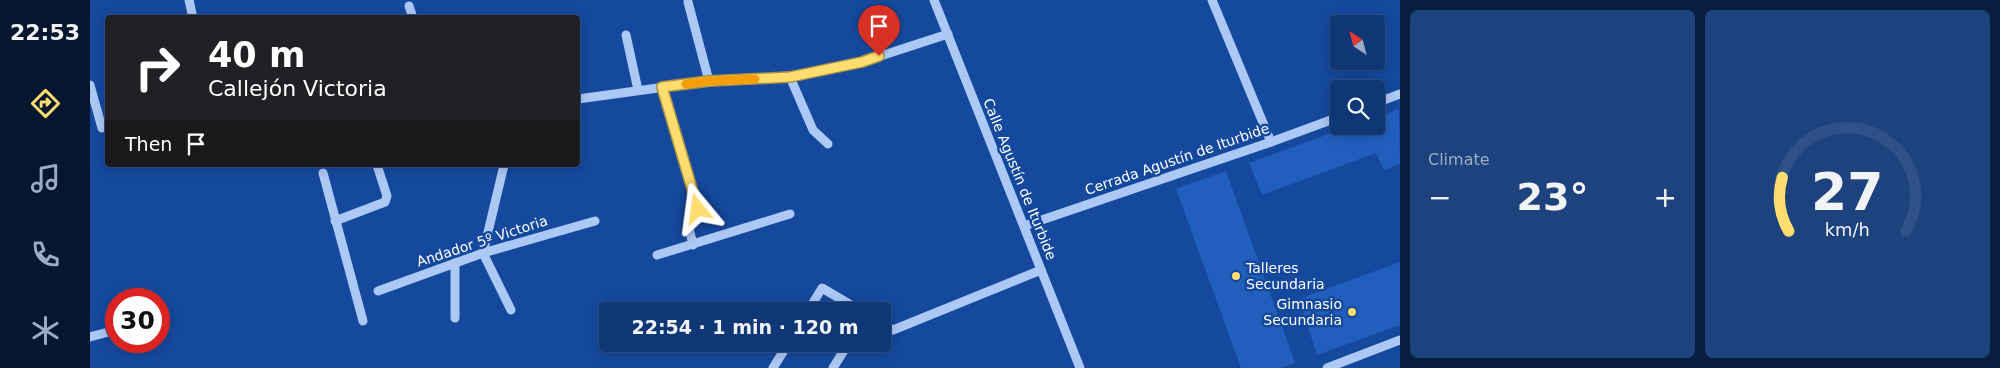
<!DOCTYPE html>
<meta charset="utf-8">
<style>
:root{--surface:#0f3776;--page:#1d427e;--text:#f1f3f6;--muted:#9bacc5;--line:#2f5188;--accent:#ffdd6e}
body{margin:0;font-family:"DejaVu Sans",sans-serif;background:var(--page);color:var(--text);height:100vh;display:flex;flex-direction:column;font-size:19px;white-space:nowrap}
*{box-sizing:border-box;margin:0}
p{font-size:16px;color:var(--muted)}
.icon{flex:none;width:28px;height:28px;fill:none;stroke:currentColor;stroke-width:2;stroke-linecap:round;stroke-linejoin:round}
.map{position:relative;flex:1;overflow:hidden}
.sheet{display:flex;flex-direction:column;gap:10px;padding:10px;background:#081e41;width:600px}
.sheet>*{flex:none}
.guide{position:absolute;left:15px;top:15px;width:475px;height:152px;border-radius:5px;box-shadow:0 2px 12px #0003,0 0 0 1px var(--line);background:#202124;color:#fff;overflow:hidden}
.needle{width:32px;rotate:324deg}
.fabs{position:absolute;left:1240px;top:15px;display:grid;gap:10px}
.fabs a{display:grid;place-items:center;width:55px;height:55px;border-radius:5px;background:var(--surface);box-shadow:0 2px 12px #0003,0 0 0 1px var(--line);font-size:25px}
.speed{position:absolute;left:15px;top:288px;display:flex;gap:10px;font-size:25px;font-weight:700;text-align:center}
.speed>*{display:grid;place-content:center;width:65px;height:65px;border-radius:50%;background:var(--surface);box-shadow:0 2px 12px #0003,0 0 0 1px var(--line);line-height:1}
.speed .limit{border:8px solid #d22;background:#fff;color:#111}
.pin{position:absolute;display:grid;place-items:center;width:42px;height:42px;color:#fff;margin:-51px -21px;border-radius:50% 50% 50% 0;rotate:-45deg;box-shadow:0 0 5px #0007}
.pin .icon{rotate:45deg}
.me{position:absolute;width:55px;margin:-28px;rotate:344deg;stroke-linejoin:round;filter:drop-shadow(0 0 4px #0008)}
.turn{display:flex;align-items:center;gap:18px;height:105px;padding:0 20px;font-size:22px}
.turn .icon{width:65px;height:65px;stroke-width:2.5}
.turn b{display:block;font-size:35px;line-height:42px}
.then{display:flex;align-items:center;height:48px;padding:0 20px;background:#0003;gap:10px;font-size:19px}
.big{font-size:38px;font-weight:700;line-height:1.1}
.sheet .widget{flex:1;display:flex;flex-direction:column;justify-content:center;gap:8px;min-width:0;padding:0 18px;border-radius:8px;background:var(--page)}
.sheet .dial{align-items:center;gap:0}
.dial svg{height:130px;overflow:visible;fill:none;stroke:var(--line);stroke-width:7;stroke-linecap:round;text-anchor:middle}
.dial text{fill:var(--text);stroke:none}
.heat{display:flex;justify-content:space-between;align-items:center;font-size:28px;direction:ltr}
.sheet .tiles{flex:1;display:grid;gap:10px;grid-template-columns:repeat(2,1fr)}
.trip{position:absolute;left:509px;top:302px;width:292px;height:50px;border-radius:5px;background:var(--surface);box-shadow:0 2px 12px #0003,0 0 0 1px var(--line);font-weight:700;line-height:50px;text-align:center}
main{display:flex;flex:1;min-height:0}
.tab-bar{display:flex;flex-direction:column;width:90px;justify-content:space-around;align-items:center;background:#06162f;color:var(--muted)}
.tab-bar .icon{width:35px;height:35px}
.tab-bar .active{color:var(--accent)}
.tab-bar b{font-size:22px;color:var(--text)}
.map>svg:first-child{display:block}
</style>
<main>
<nav class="tab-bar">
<b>22:53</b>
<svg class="icon active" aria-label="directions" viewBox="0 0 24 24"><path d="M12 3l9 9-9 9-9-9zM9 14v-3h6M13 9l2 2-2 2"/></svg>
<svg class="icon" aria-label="music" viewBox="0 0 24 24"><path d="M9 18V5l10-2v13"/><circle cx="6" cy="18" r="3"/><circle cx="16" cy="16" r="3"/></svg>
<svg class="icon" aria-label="phone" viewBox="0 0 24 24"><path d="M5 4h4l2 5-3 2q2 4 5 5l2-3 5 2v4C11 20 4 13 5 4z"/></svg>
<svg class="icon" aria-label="climate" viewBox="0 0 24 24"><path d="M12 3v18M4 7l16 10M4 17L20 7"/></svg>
</nav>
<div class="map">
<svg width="1310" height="368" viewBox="0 0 1310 368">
<rect width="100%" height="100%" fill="#14499e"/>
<g fill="#225fbd">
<path d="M1309,109L1310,164L1294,170L1286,153L1172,195L1159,163L1261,126H1286V117Z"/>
<path d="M1136,171L1205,363L1191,368H1151L1086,189Z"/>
<path d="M1310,262V325L1227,355L1209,299Z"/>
</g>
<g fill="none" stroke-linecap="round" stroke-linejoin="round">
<g stroke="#acc8f4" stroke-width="9">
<path d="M99,0L103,18"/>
<path d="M844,0L990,368"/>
<path d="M1122,0L1181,142"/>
<path d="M598,2L619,81"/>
<path d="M319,6L323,18"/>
<path d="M536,35L548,90"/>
<path d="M700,77L723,130L738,144"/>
<path d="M0,85L12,128"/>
<path d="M572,87L608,209L599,228L603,245"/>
<path d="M488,99L619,81L700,77L772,62L858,34"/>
<path d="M1286,103L1310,94"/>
<path d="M414,165L393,253L421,310"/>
<path d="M233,173L273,321"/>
<path d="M245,221L295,202L297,196L287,165"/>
<path d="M934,226L1181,142L1249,117"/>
<path d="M567,255L700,214"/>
<path d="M365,263V318"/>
<path d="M288,291L393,253L505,221"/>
<path d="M718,311L732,288L771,311"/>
<path d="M792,324L803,330L951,270"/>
<path d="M0,337L26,330"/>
<path d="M683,368L698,344"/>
<path d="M743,368L758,344"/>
<path d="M1237,368L1310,340"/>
</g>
</g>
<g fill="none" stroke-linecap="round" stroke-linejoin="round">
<defs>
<path id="route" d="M608,209L572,87L619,81L700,77L772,62L789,56"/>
</defs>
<use href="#route" stroke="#a69048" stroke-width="12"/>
<use href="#route" stroke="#ffdd6e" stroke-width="9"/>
<path stroke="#f59e0b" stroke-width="9" d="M596,84L619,81L665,79"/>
</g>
<g fill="#ffdd6e" stroke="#14499e" stroke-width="2">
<circle cx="1146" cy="276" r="5"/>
<circle cx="1262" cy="312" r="5"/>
</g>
<g text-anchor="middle" stroke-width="5" stroke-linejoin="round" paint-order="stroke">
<g font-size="14" fill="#fff" stroke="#14499e">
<text transform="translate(1087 159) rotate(-19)" y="5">Cerrada Agustín de Iturbide</text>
<text transform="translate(930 179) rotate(68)" y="5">Calle Agustín de Iturbide</text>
<text transform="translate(392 241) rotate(-18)" y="5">Andador 5º Victoria</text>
</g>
<g font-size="14" fill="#fff" stroke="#14499e" text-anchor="start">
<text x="1156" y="273">Talleres<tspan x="1156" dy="16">Secundaria</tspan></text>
<text x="1252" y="309" text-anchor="end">Gimnasio<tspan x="1252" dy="16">Secundaria</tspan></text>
</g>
</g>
</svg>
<div class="fabs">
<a><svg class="needle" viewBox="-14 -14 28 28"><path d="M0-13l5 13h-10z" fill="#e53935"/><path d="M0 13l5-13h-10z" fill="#9bacc5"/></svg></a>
<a><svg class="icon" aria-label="search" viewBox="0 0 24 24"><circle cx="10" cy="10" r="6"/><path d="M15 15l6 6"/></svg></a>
</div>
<div class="speed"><div class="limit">30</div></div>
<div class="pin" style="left:789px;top:56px;background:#d93025"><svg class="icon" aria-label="arrive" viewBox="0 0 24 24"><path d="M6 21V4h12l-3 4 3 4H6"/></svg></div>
<svg class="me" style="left:608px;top:209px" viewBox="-20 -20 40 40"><path d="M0-17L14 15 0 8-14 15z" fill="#ffdd6e" stroke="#fff" stroke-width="4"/></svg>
<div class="trip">22:54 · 1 min · 120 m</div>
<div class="guide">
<div class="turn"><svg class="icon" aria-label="right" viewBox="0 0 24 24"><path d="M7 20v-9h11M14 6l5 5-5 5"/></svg><div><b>40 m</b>Callejón Victoria</div></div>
<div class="then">Then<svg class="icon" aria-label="arrive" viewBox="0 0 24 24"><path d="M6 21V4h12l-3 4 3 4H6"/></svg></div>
</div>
</div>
<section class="sheet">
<div class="tiles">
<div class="widget"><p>Climate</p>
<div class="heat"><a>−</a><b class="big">23°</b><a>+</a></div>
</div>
<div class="widget dial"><svg viewBox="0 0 100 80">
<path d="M14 69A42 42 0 1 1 86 69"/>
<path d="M14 69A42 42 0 0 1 10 36" stroke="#ffdd6e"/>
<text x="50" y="56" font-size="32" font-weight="700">27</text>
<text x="50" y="72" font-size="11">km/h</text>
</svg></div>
</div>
</section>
</main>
